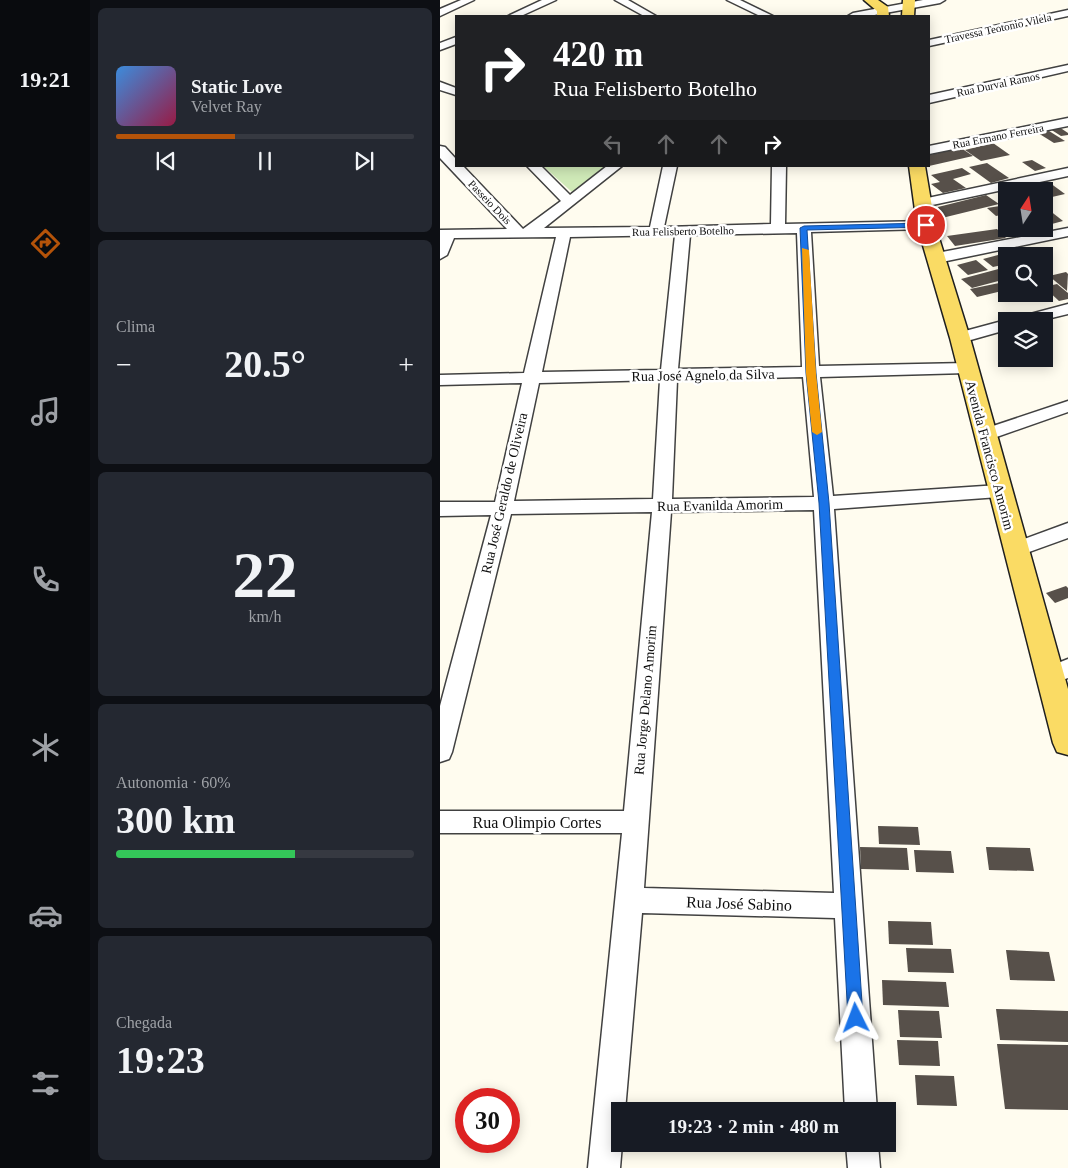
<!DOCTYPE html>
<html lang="pt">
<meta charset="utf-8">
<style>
:root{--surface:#171b24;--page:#242831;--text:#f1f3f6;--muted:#9ea1a6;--line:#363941;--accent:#b45309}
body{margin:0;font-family:"Times New Roman",serif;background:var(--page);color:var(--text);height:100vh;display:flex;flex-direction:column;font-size:19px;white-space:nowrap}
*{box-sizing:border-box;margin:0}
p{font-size:16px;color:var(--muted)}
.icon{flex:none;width:28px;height:28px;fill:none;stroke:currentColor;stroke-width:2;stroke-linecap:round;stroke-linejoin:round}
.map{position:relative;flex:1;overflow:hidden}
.panel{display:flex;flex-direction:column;gap:8px;padding:8px;background:#0d0f14;width:350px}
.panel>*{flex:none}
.hud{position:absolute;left:15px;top:15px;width:475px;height:152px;border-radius:0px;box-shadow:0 2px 12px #0003;background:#202124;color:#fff;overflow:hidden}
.needle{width:32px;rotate:12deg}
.buttons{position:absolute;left:558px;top:182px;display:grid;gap:10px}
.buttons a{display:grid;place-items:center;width:55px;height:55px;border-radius:0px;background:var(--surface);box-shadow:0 2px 12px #0003;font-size:25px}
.speed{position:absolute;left:15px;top:1088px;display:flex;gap:10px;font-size:25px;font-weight:700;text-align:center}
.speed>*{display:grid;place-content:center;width:65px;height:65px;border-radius:50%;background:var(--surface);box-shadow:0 2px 12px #0003;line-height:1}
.speed .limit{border:8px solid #d22;background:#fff;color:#111}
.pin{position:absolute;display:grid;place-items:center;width:42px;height:42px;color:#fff;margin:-21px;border:2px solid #fff;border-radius:50%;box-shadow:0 1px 5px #0007}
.me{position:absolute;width:55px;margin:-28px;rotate:357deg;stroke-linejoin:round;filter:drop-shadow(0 0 4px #0008)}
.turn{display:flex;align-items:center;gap:18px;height:105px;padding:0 15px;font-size:22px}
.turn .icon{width:65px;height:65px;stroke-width:2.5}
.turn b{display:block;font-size:35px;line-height:42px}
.lanes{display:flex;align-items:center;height:48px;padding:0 15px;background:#0003;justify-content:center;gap:25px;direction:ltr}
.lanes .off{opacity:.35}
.big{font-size:38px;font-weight:700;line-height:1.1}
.panel .tile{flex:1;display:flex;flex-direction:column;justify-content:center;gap:8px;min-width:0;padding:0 18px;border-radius:8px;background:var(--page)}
.panel .dial{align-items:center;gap:0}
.dial b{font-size:65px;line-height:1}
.song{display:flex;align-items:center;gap:15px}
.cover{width:60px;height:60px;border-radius:8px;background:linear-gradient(135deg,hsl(210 70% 55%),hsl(340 70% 35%))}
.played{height:5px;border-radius:2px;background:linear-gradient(90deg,var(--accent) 40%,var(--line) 40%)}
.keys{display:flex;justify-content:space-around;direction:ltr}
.heat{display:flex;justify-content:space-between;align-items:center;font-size:28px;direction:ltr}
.charge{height:8px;border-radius:4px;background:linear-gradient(90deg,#34c759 60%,var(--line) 0)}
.trip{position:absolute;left:171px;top:1102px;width:285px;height:50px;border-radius:0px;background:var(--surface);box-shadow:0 2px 12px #0003;font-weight:700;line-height:50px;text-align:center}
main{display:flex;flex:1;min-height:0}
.tab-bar{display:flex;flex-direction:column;width:90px;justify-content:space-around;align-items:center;background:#090b0e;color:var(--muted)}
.tab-bar .icon{width:35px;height:35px}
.tab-bar .current{color:var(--accent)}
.tab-bar b{font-size:22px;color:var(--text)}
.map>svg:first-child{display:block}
</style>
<main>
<nav class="tab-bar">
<b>19:21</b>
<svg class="icon current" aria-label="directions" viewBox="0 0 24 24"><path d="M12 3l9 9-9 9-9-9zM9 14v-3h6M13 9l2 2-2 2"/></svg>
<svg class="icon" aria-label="music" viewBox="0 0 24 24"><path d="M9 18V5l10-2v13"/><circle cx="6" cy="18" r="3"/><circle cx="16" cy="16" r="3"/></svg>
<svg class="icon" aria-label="phone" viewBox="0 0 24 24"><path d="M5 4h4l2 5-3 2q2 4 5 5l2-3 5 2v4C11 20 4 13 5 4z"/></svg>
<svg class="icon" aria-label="climate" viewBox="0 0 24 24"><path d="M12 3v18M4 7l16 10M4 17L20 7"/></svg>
<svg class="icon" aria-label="car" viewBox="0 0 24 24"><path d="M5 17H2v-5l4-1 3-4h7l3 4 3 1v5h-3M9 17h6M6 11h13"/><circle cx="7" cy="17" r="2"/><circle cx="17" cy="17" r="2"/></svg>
<svg class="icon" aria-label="filters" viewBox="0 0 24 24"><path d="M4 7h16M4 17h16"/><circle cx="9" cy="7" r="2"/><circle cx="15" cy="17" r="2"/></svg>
</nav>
<section class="panel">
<div class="tile">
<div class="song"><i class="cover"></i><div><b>Static Love</b><p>Velvet Ray</p></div></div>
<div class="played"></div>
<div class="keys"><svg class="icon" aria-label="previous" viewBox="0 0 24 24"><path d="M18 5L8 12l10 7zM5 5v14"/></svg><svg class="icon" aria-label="pause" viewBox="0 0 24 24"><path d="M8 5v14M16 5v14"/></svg><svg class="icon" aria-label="next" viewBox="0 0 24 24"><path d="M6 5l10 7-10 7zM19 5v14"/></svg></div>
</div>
<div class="tile"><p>Clima</p>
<div class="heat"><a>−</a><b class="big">20.5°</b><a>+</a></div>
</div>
<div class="tile dial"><b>22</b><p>km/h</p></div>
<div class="tile"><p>Autonomia · 60%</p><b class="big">300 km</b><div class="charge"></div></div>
<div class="tile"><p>Chegada</p><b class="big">19:23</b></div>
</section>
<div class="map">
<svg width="628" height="1168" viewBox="0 0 628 1168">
<rect width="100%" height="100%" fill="#fffcef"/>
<path fill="#d0eab8" d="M103,166H167L132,192Z"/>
<g fill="#57504a">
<path d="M619,127L628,133V135L621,136L610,129Z"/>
<path d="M609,131L625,141L614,143L598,133Z"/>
<path d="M553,143L570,155L541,161L525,150Z"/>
<path d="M521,148L533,156L489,166V155Z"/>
<path d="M592,160L606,168L595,171L582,162Z"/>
<path d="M547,163L569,178L551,183L529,167Z"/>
<path d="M522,168L531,174L513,179L526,188L503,193L491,184L500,182L491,175Z"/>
<path d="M610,183L625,194L612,197L598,186Z"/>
<path d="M588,186L595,191H578L575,189Z"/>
<path d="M546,195L559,204L502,218L498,207Z"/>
<path d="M560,206L566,214L556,216L547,208Z"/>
<path d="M609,210L623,221L608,225L604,221V211Z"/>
<path d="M557,229L566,238L515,246L507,236Z"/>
<path d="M558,255L566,262V264L553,267L543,259Z"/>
<path d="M536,260L548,270L528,275L517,265Z"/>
<path d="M566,267V279L532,288L521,279Z"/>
<path d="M626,272L628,274L627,291L609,276Z"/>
<path d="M564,282L566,284V290L537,297L530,289Z"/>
<path d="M617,284L628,293V299L619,301L604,287Z"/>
<path d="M626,586L628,588V598L615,603L606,593Z"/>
<path d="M438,826L478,827L480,845L439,844Z"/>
<path d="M420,847L467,848L469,870L421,869Z"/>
<path d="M546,847L590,848L594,871L549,870Z"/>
<path d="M474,850L511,851L514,873L476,872Z"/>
<path d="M448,921L491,922L493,945L449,944Z"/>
<path d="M466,948L511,949L514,973L468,972Z"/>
<path d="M566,950L609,952L615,981L570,980Z"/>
<path d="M442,980L506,982L509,1007L443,1005Z"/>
<path d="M556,1009L628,1011V1042L560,1040Z"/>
<path d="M458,1010L499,1011L502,1038L460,1037Z"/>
<path d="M457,1040L498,1041L500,1066L459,1065Z"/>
<path d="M557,1044L628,1045V1110L565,1109Z"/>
<path d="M475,1075L514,1076L517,1106L477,1105Z"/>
</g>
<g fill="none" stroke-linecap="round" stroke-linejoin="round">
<defs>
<g id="minor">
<path d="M21,0H34L0,16V9Z"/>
<path d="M102,0H116L81,16H68Z"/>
<path d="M175,0H188L216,16H204Z"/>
<path d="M287,0H300L333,16H320Z"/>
<path d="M483,0H505L500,3L429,16H408L413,13Z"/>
<path d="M628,10V16L489,46V40Z"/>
<path d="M16,37V44L0,50V43Z"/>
<path d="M628,65V71L489,103V95Z"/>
<path d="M0,82L16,88V95L0,90Z"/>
<path d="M628,118V126L489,154V146Z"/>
<path d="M0,146L5,147L16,159V166H23L83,229L121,201L87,166H101L130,195L167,166H182L104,228L210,227L223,166H237L224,227L331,224L332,166H346L345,224L486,221L493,225L486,229L371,232L379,366L527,363L533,364L536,368L533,372L527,373L380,377L393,496L559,485L566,487L569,491L566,495L559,497L394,509L437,1111H405L395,918L202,913L185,1111H180V1144H182L180,1168H148L182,833H0V811H184L212,512L71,514L12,752L9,759L0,762V706L51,515L0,516V502H55L82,383L0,385V375L84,373L116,237L14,238L7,255L0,259V230L67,229L0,158ZM357,233L362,367L238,369L250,235ZM235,235L221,370L102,372L130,237ZM363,377L374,497L232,499L237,380ZM220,380L213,499L74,501L99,383ZM374,510L394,893L204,888L231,512Z"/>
<path d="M628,168V176L483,207L476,203L483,199Z"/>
<path d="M628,228V236L497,263L489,258L497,253Z"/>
<path d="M628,304V314L599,321H573L575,318Z"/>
<path d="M566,320L571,321H566V330L520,343L514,342L512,338L514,334Z"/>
<path d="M628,401V412L545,441L538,439L536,435L538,431Z"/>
<path d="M628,523V538L575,557L568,555L565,550L568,545Z"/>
<path d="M628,659V678L611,684L603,681L600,675L603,669Z"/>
<path d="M406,1144H438L440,1168H408Z"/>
</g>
<g id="major">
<path d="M424,0H438L448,7L449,16H437V11Z"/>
<path d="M463,0H475L474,16H462Z"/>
<path d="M469,166H485L495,225L530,338L628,689V755L617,752L613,743L510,338L477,225Z"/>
</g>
</defs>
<use href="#minor" stroke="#414141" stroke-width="3"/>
<use href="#major" stroke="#1f1f1f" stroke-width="3"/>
<use href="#minor" fill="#fff" fill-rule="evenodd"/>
<use href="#major" fill="#fadb64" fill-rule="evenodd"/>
</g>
<path fill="#1a73e8" stroke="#114b97" d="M486,223H489V227L367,230L376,373L389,503L423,1018L421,1023L416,1026L410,1023L408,1018L379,503L366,373L360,228L364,226Z"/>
<path fill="#f59e0b" d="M362,248L369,250L376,373L382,432L377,435L372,432L366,373Z"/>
<g text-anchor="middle" stroke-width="5" stroke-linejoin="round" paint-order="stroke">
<g font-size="11" fill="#0e0e0e" stroke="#fff">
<text transform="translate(558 28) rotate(-12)" y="4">Travessa Teotonio Vilela</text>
<text transform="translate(558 84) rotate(-12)" y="4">Rua Durval Ramos</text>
<text transform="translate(558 136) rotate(-11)" y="4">Rua Ermano Ferreira</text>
<text transform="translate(50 202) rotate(46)" y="4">Passeio Dois</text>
<text transform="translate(243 231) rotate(-1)" y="4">Rua Felisberto Botelho</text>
</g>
<g font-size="14" fill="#0e0e0e" stroke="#fff">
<text transform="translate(263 375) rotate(-1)" y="5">Rua José Agnelo da Silva</text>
<text transform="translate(550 455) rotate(75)" y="5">Avenida Francisco Amorim</text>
<text transform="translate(64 493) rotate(-77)" y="5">Rua José Geraldo de Oliveira</text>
<text transform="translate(280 505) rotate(-1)" y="5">Rua Evanilda Amorim</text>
<text transform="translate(205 700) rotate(-85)" y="5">Rua Jorge Delano Amorim</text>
</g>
<g font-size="16" fill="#0e0e0e" stroke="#fff">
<text x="97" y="828">Rua Olimpio Cortes</text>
<text transform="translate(299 903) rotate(2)" y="6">Rua José Sabino</text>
</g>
</g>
</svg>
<div class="buttons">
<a><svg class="needle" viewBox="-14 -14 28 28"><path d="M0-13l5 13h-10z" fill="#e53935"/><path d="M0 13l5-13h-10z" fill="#9ea1a6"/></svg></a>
<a><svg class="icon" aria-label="search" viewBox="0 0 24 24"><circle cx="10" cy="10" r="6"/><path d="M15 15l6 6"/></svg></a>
<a><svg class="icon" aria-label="layers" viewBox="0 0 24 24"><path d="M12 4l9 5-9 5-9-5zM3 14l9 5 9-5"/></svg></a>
</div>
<div class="speed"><div class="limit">30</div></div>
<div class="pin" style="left:486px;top:225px;background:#d93025"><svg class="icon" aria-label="arrive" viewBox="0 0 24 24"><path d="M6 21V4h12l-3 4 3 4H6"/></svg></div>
<svg class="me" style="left:416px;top:1018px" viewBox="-20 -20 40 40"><path d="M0-17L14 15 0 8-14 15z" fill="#1a73e8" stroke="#fff" stroke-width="4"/></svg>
<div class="trip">19:23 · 2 min · 480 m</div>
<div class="hud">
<div class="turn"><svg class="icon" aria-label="right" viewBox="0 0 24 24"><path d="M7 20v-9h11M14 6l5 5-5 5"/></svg><div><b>420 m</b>Rua Felisberto Botelho</div></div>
<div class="lanes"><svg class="icon off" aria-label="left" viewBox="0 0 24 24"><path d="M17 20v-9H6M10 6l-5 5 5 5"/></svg><svg class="icon off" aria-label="ahead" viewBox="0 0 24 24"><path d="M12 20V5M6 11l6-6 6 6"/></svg><svg class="icon off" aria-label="ahead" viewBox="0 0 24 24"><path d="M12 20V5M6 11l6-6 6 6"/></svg><svg class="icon" aria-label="right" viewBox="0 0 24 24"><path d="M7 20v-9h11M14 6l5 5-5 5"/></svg></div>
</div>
</div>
</main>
